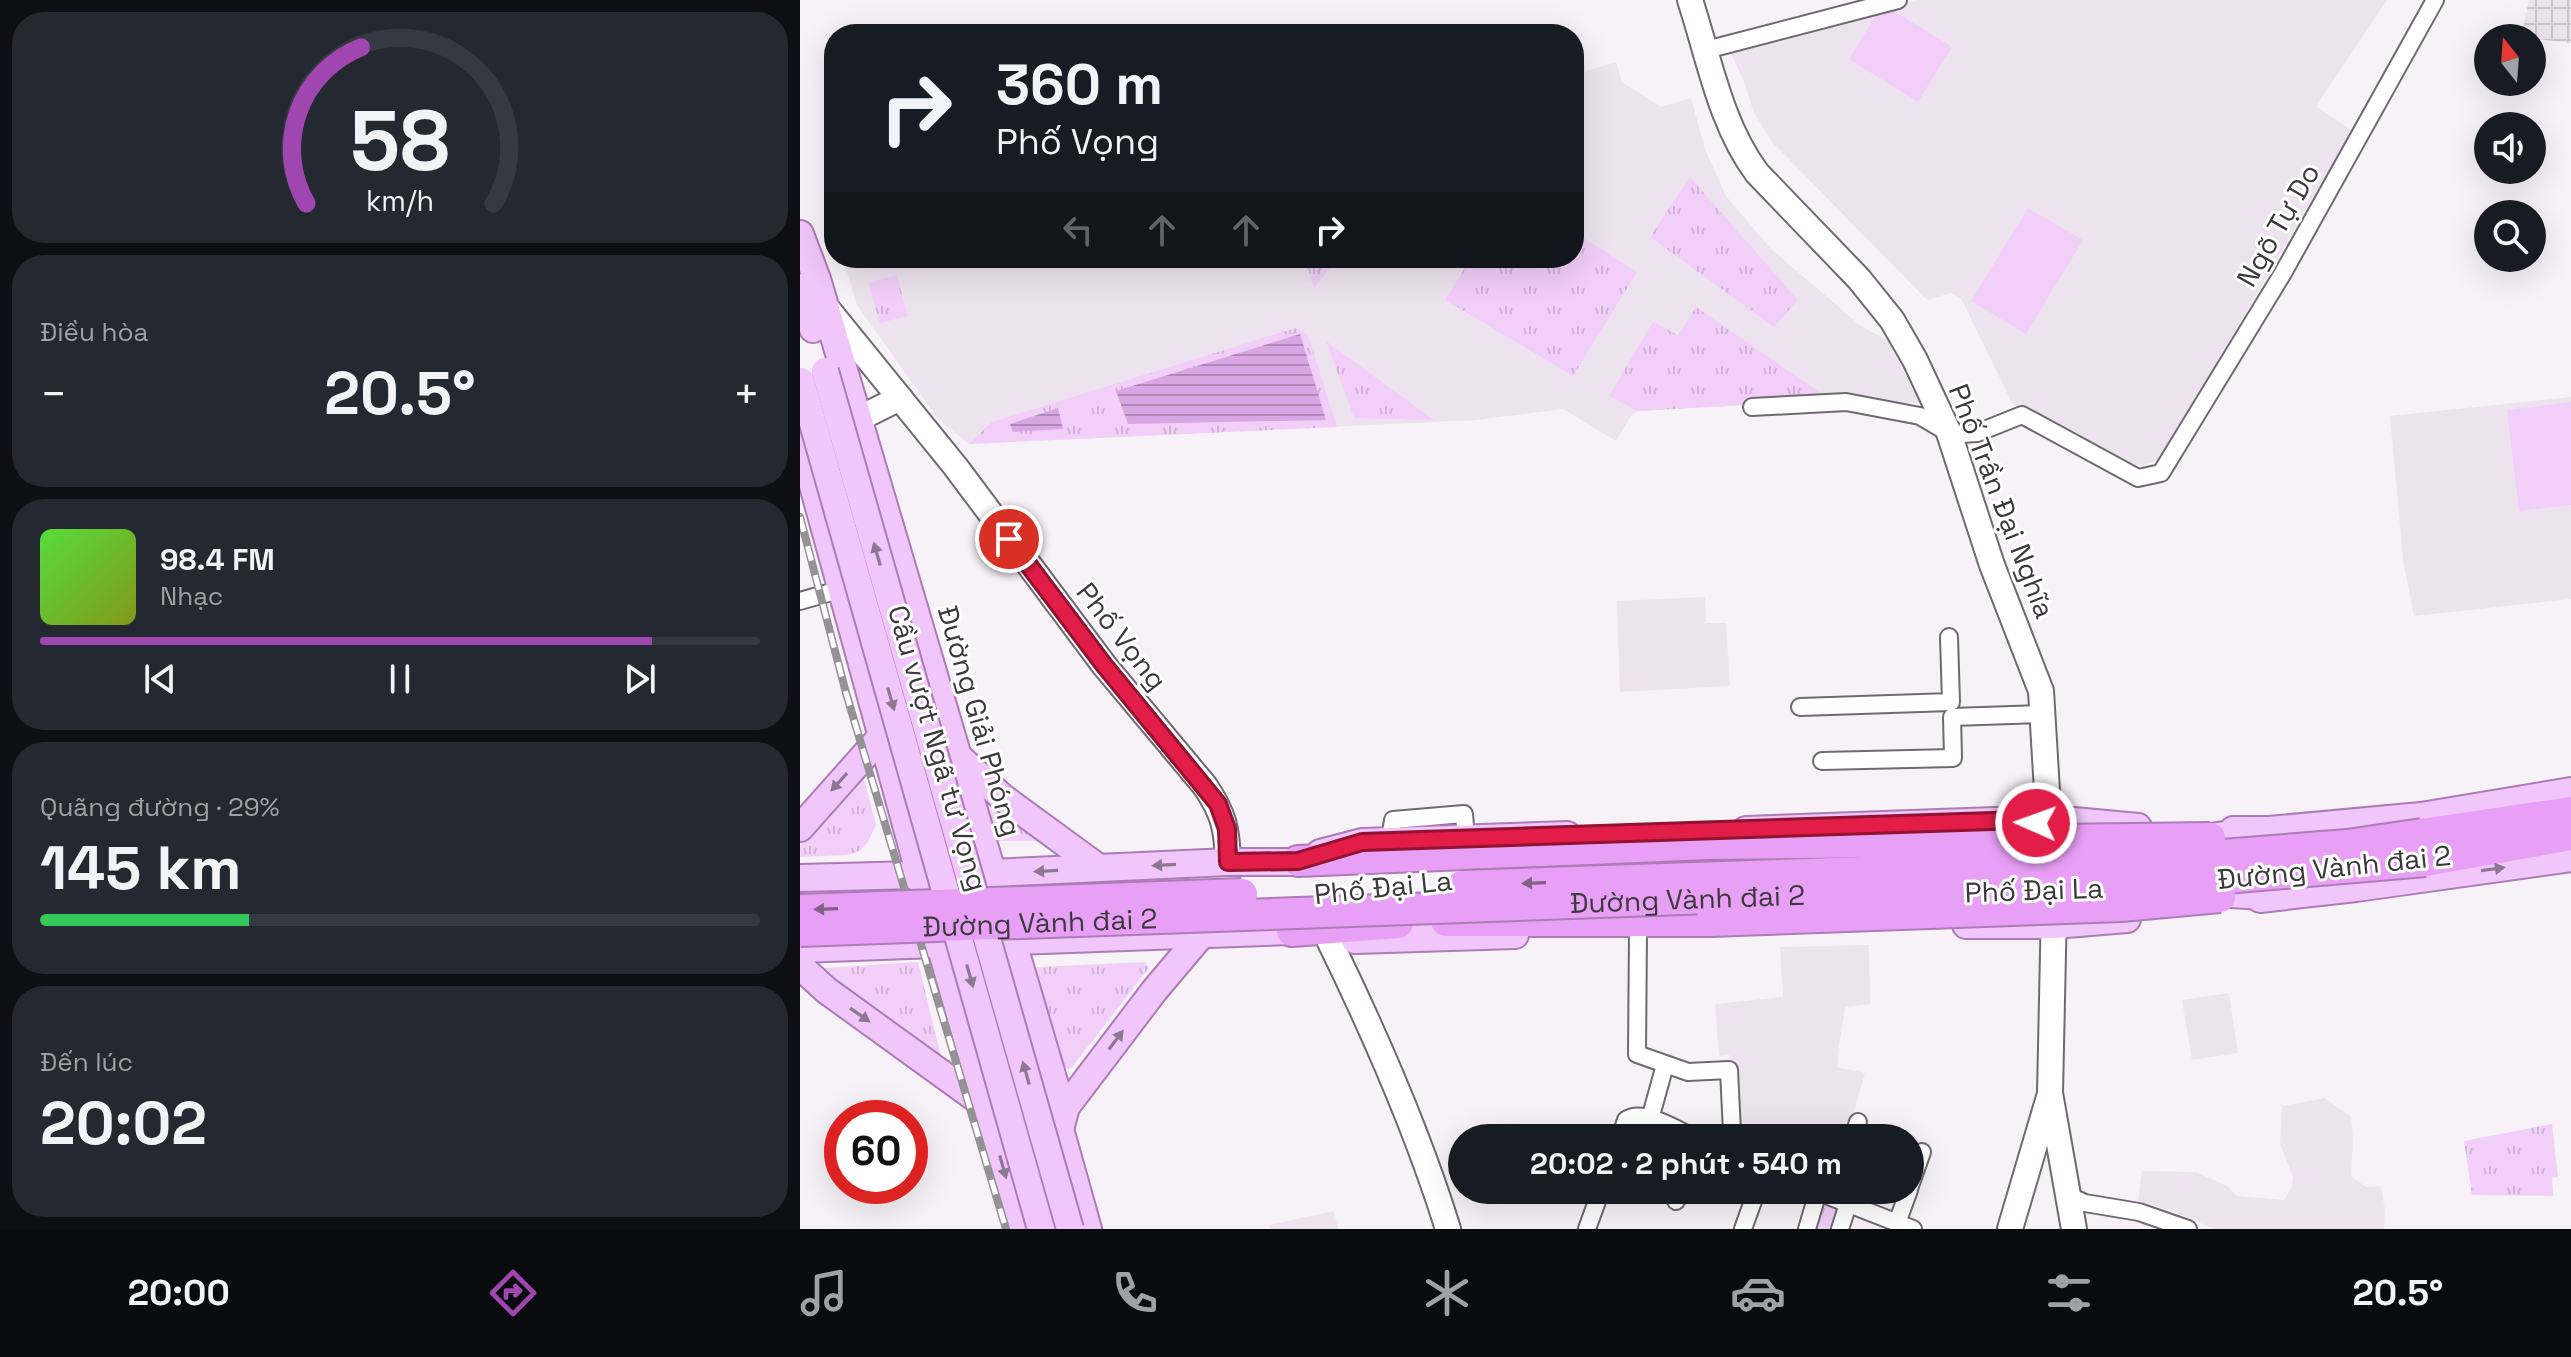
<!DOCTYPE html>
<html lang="vi">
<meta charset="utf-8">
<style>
:root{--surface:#171b24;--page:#242831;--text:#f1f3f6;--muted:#9ea1a6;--line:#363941;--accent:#9f46b1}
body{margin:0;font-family:"Space Grotesk",sans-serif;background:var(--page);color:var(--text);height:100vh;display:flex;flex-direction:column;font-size:30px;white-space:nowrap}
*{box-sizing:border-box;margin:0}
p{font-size:26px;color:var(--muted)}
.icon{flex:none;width:44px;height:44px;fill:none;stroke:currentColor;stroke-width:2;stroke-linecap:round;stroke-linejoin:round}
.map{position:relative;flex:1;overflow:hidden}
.details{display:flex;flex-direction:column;gap:12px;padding:12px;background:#0d0f14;width:800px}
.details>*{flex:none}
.hud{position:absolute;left:24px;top:24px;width:760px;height:244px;border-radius:32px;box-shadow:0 8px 32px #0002;background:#171b24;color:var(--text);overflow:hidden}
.needle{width:52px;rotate:343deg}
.controls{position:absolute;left:1674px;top:24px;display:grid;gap:16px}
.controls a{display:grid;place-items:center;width:72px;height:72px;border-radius:50%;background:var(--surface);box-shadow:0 8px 32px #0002;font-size:40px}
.speed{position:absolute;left:24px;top:1100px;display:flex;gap:16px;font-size:40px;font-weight:700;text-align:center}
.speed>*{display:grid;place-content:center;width:104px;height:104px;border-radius:50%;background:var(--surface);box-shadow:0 8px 32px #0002;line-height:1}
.speed .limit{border:12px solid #d22;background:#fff;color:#111}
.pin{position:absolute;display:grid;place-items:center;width:68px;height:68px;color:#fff;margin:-34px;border:4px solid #fff;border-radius:50%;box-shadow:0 2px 8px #0007}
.me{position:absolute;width:88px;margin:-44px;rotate:272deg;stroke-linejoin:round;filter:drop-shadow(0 0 6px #0008)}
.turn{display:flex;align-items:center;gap:28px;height:168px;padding:0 40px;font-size:36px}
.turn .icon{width:104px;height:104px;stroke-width:2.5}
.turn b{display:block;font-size:56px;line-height:68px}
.lanes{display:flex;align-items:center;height:76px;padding:0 40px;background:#0003;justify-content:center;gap:40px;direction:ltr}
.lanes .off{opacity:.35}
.big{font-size:60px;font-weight:600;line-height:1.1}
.details .card{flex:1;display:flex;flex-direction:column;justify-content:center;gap:12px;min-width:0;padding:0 28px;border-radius:32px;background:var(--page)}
.details .dial{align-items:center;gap:0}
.dial svg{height:208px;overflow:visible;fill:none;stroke:var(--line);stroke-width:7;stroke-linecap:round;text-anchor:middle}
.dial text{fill:var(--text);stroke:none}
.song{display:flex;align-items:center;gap:24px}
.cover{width:96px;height:96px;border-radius:12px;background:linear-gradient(135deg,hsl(110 70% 55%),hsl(70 70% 35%))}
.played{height:8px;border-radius:4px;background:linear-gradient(90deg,var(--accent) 85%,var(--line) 85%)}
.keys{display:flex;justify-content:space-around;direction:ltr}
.heat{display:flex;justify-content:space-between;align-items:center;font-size:44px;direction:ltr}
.charge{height:12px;border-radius:6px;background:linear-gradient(90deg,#34c759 29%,var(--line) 0)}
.trip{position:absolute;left:648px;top:1124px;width:476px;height:80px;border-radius:40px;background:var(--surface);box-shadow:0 8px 32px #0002;font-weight:600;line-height:80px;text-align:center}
.tab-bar{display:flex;height:128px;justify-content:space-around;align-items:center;background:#090b0e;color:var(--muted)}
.tab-bar .icon{width:56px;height:56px}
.tab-bar .selected{color:var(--accent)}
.tab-bar b{font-size:36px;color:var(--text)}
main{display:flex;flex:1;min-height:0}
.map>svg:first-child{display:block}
</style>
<main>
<section class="details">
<div class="card dial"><svg viewBox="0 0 100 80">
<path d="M14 69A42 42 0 1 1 86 69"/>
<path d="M14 69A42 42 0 0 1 35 9" stroke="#9f46b1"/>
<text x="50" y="56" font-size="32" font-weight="700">58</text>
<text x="50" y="72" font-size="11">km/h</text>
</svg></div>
<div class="card"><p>Điều hòa</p>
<div class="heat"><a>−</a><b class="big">20.5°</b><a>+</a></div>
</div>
<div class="card">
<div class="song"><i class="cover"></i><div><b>98.4 FM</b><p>Nhạc</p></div></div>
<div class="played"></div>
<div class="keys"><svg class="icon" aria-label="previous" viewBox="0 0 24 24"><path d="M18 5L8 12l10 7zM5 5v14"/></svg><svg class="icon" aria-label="pause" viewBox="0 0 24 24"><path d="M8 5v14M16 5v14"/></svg><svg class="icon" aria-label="next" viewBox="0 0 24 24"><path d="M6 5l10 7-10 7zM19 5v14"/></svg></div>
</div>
<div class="card"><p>Quãng đường · 29%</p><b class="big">145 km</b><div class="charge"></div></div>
<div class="card"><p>Đến lúc</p><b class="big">20:02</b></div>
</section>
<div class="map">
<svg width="1771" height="1229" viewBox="0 0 1771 1229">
<defs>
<pattern id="industrial-grid" width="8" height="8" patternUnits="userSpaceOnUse" patternTransform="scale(2)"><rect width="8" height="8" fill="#ede3ef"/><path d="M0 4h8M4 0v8" fill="none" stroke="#ccc4ce"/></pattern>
<pattern id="grass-tufts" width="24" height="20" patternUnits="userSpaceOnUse" patternTransform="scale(2)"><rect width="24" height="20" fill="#f1cff8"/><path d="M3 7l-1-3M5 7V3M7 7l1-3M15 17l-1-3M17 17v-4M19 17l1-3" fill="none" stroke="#d0b2d6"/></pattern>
<pattern id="water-rules" width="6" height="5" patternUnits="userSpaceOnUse" patternTransform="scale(2)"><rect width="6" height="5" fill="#d8a6e2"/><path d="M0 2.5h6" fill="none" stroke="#b088b8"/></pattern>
</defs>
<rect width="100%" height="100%" fill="#f7f2f8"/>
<g fill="#ede3ef">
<path d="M1116,0H1587L1516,106L1552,131L1359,461L1338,466L1212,403L1162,300L1151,293L1127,300L972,142L954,113L944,82L929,49Z"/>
<path d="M784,61L786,71L816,62L822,82L861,107L891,98L905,149L926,196L971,249L1061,326L1087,340L1120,403L1031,400L838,411L831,416L816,441L763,409L676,420L169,444L138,419L57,305L43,259L46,258H774V63Z"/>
<path d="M1771,397V599L1614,616L1603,560L1590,416Z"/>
<path d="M905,597L906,623H926L930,686L820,692L817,601Z"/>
<path d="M1069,945L1070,1004L1045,1007L1039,1046L1037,1067L1065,1073L1046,1138H935L929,1055L919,1056L915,1004L983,997L980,947Z"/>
<path d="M1429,993L1438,1053L1392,1060L1382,1000Z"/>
<path d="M1525,1098L1551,1117L1553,1140L1551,1176L1566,1187L1581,1186L1585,1210L1584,1229H1414L1375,1212L1338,1201L1342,1171L1396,1172L1427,1186L1437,1196L1484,1200L1491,1189L1493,1177L1480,1144L1482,1106Z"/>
<path d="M534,1211L538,1229H470L469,1225Z"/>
</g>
<path fill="url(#industrial-grid)" d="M1729,0H1771V43L1721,37Z"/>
<g fill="url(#grass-tufts)">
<path d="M890,177L998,300L974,327L850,237Z"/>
<path d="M774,232L837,272L773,376L645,300L671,258H774Z"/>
<path d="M505,258H538L514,288Z"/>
<path d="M97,275L108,316L80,323L68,283Z"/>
<path d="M896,307L1031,400L838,411L809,396L853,322L878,335Z"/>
<path d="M495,328L508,335L537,427L169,444L192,422Z"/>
<path d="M526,341L634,420L554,418Z"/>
<path d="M54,776H59L64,779L76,825L68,842L59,851L48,855L0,857V846Z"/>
<path d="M183,796L239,840L238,841H195Z"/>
<path d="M118,962L142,1061L11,969Z"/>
<path d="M345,962L349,968L272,1067L269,1069L265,1067L236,969L238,967Z"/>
<path d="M1752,1124L1758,1177L1752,1178L1753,1196L1672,1195L1664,1141Z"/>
<path d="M1025,1204L1039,1208L1032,1229H1016Z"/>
</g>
<g fill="#f1cff8">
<path d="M1083,4L1152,47L1118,102L1049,59Z"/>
<path d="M1228,208L1283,240L1226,334L1171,301Z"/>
<path d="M1771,402V505L1719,511L1707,410Z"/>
</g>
<g fill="url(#water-rules)">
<path d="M500,334L526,420L328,424L316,391Z"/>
<path d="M258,408L263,429L213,432L210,424Z"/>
</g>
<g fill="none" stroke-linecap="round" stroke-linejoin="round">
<defs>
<g id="street">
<path d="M906,50L1098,0"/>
<path d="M952,407L1046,402L1120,416L1149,433L1161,434L1177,433L1222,415L1338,478L1361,473L1483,273L1635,0"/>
<path d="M0,601L42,589"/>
<path d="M1000,707L1151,702L1149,637"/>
<path d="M1022,761L1153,758L1152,717L1242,714"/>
<path d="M590,841L593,820L664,814L666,839"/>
<path d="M838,932L837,1054L888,1072L929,1070L932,1132"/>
<path d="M850,1119L865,1065"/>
<path d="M820,1138L826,1120C843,1108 878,1130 894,1138"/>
<path d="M1053,1138L1058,1122"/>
<path d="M1110,1186L1122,1152"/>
<path d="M1013,1190L1113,1229"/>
<path d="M1269,1196L1285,1203L1339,1212L1388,1229"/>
<path d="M876,1201L880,1190"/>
<path d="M1097,1223L1109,1190"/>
<path d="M787,1229L801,1190"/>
<path d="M943,1229L957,1190"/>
<path d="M1007,1229L1018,1192"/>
<path d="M1040,1229L1048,1204"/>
</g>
<g id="secondary">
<path d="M890,0C909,58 920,123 957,173L1059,279L1092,320L1115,360L1149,433L1192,565L1241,691L1250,841"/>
<path d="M26,307L155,466L304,665L405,786C424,814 427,829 428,862"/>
<path d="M58,419L100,398"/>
<path d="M1254,906L1250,1093L1274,1229"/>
<path d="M529,940C575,1034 617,1129 648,1229"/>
<path d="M1210,1229L1249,1097"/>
</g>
<g id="primary">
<path d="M0,234L17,279L255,1085L260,1129L288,1229"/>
<path d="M0,287L13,329"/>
<path d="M0,438L124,890"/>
<path d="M158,756L202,797L299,868"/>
<path d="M0,828L81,737"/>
<path d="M946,830L1223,820L1236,823L1274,821L1338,827"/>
<path d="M1433,830H1469L1621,816L1771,791"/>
<path d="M1390,840L1451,831"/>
<path d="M520,853L562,842L767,835"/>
<path d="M0,878L192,873L428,862H516"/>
<path d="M1401,892L1477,897"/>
<path d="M1460,899L1556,888L1771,858"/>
<path d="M1166,925H1255L1327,919"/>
<path d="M135,927L221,1229"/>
<path d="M555,940L715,935"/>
<path d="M0,949L492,931L511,925"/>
<path d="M0,966L26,990L185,1105"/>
<path d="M261,1126L266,1107L354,991L402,934"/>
</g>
<g id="highway">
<path d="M1622,834L1771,812"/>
<path d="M498,861L908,844"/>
<path d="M1625,861L1771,835"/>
<path d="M646,921H911"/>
<path d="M492,931L598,923"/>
</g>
</defs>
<use href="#street" stroke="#6e6a6f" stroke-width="20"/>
<use href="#secondary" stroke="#6e6a6f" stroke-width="28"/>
<use href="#primary" stroke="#ab7cb5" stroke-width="30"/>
<use href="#highway" stroke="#ab7cb5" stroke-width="34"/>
<use href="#street" stroke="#fff" stroke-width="16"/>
<use href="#secondary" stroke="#fff" stroke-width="24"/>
<use href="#primary" stroke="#f1c6fa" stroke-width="26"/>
<use href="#highway" stroke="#e8a0f6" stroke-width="30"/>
<defs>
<path id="rail" d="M0,517L46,693L206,1229"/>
</defs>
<use href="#rail" stroke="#959296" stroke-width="8"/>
<use href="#rail" stroke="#fff" stroke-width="5" stroke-dasharray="15" stroke-linecap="butt"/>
<defs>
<g id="primary-bridge">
<path d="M25,371L270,1229"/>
<path d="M1,381L241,1229"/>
</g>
<g id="highway-bridge">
<path d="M908,844L1410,838"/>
<path d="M662,886L1320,863L1547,845L1622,834"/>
<path d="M0,910L442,894"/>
<path d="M911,921L1321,906L1420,897"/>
<path id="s1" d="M0,931L1325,883L1414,879L1625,861"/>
</g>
</defs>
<use href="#primary-bridge" stroke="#ab7cb5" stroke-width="30" stroke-linecap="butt"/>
<use href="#highway-bridge" stroke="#ab7cb5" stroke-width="34" stroke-linecap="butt"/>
<use href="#primary-bridge" stroke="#f1c6fa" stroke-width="26"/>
<use href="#highway-bridge" stroke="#e8a0f6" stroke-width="30"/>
</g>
<defs><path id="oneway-solid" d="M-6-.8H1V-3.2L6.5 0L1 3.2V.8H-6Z" transform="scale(2)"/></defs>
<g fill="#8d7891">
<use href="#oneway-solid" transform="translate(77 554) rotate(-106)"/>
<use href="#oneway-solid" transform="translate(91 699) rotate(74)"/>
<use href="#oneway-solid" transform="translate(39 782) rotate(132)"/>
<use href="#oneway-solid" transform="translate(364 865) rotate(177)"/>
<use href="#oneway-solid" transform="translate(1693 869) rotate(-8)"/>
<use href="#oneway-solid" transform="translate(246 871) rotate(177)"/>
<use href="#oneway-solid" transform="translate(170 976) rotate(74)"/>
<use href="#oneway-solid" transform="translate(60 1015) rotate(35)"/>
<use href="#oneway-solid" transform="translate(316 1040) rotate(-53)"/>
<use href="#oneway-solid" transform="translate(226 1073) rotate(-106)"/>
<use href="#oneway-solid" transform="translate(203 1167) rotate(74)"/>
</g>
<g fill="#806286">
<use href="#oneway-solid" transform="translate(734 883) rotate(178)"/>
<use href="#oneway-solid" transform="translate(26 909) rotate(178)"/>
</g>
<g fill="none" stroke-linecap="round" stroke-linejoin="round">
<defs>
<path id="route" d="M209,539L304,665L418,804L427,829L428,862L498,861L562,842L1131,823L1223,820L1236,823"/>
</defs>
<use href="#route" stroke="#92132f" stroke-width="20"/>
<use href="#route" stroke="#e11d48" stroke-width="14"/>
</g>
<g text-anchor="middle" stroke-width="6" stroke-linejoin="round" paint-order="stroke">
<g font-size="28" fill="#3b393b" stroke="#fff">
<text transform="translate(1478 225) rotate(-60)" y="10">Ngõ Tự Do</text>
<text transform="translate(1202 501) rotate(69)" y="10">Phố Trần Đại Nghĩa</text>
<text transform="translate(322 636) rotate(52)" y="10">Phố Vọng</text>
<text transform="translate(180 721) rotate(74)" y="10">Đường Giải Phóng</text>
<text transform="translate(138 748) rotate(74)" y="10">Cầu vượt Ngã tư Vọng</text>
<text transform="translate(1534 867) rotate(-6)" y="10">Đường Vành đai 2</text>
<text transform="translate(583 887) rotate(-6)" y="10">Phố Đại La</text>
<text transform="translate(1234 890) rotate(-2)" y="10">Phố Đại La</text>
<text dy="10" stroke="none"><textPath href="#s1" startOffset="888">Đường Vành đai 2</textPath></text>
<text dy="10" stroke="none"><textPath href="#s1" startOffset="240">Đường Vành đai 2</textPath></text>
</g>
</g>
</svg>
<div class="controls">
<a><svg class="needle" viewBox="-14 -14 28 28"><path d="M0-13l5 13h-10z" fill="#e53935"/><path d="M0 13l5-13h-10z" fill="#9ea1a6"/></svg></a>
<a><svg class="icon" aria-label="sound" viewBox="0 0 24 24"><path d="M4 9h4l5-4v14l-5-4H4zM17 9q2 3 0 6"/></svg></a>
<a><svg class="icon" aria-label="search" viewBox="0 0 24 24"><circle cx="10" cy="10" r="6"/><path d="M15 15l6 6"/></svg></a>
</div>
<div class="speed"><div class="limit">60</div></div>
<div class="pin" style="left:209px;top:539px;background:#d93025"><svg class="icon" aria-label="arrive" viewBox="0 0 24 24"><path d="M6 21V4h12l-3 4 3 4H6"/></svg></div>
<svg class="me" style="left:1236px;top:823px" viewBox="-20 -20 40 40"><circle r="17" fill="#e11d48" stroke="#fff" stroke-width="3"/><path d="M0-11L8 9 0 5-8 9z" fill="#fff"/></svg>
<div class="trip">20:02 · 2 phút · 540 m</div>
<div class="hud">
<div class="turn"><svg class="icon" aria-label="right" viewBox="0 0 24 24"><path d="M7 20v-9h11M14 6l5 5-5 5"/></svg><div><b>360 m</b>Phố Vọng</div></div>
<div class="lanes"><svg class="icon off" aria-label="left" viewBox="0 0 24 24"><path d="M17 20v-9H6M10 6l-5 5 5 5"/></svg><svg class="icon off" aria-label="ahead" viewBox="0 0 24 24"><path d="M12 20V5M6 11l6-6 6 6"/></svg><svg class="icon off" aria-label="ahead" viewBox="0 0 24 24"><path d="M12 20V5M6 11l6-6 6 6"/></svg><svg class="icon" aria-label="right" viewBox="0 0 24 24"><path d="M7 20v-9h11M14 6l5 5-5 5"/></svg></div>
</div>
</div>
</main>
<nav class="tab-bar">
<b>20:00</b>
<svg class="icon selected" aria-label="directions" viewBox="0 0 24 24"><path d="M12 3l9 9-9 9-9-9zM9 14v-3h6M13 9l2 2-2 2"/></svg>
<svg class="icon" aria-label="music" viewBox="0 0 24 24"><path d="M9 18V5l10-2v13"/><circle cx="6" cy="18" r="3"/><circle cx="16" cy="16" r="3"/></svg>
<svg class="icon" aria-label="phone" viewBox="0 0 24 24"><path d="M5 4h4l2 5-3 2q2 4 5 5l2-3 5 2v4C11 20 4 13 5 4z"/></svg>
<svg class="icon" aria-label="climate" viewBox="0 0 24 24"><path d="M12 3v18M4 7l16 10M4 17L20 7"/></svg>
<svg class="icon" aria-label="car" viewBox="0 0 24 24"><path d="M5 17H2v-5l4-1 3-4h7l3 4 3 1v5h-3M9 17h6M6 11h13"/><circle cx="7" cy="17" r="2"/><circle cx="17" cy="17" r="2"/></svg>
<svg class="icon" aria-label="filters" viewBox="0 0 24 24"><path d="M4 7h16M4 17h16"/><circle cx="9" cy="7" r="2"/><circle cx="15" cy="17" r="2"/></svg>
<b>20.5°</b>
</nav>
